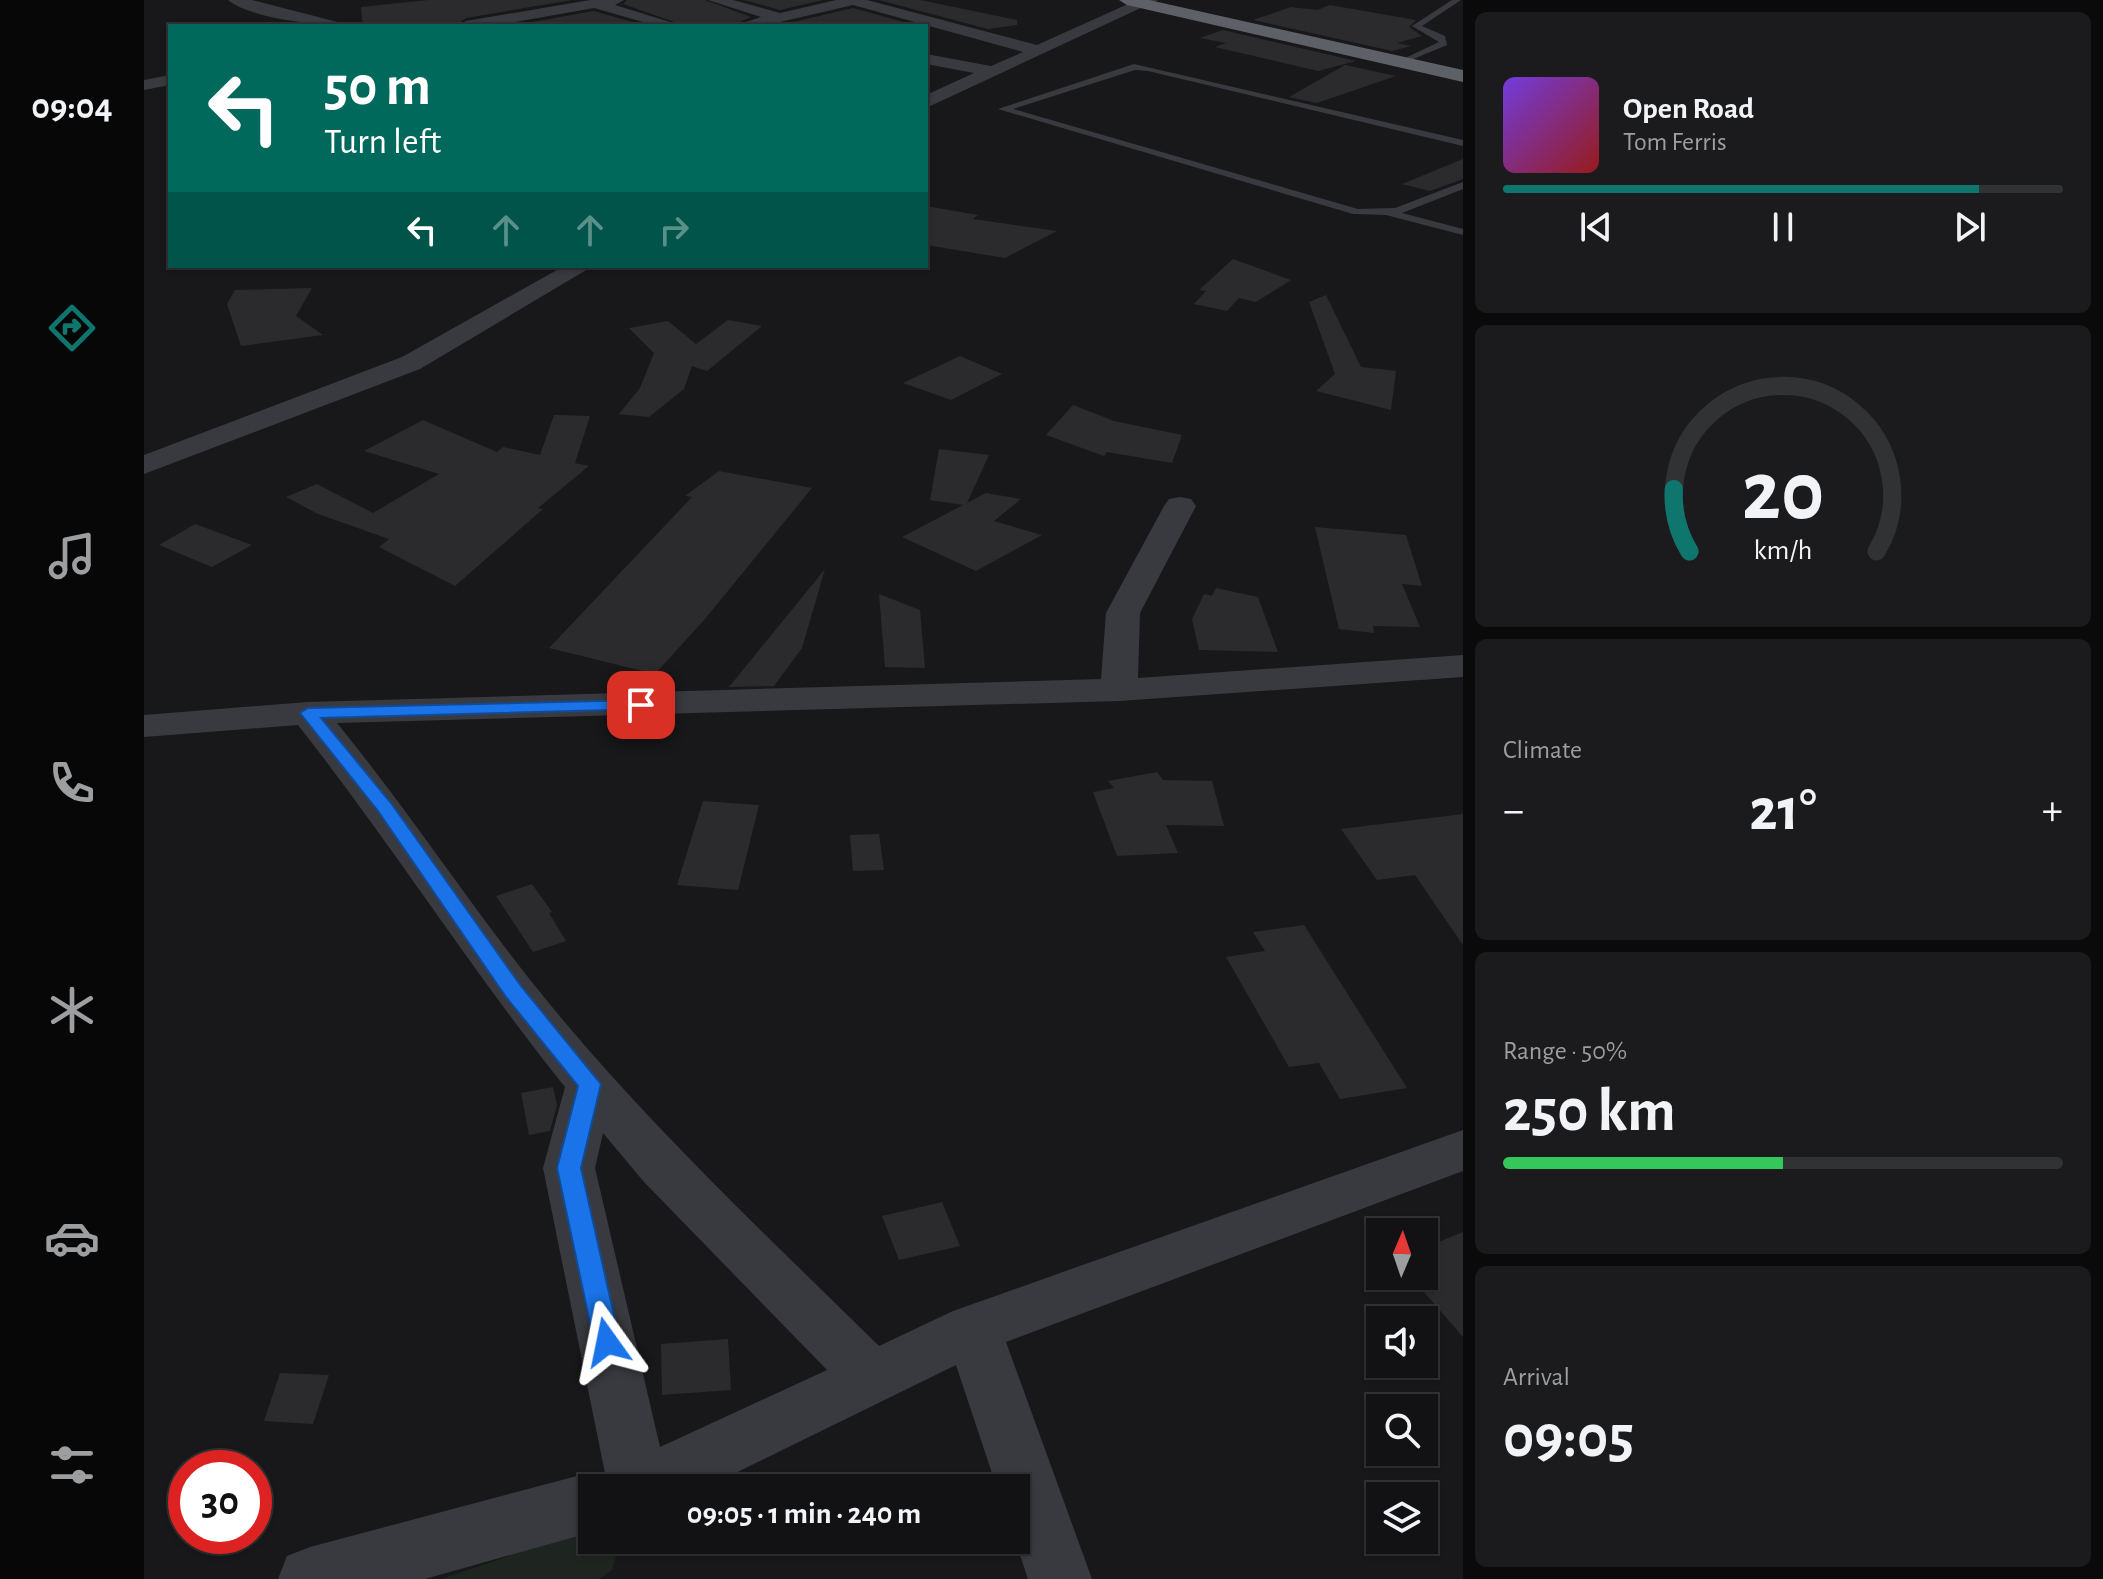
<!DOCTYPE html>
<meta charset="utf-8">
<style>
:root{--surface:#121214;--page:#1b1b1d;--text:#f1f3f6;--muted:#9c9ea0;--line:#313234;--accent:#0f766e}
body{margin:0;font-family:"Alegreya Sans",sans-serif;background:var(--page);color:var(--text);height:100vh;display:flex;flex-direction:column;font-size:30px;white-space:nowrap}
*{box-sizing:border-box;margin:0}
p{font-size:26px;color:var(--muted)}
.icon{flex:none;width:44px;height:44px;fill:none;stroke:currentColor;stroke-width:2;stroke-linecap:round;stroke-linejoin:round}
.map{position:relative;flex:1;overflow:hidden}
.side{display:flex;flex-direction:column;gap:12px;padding:12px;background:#0a0a0b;width:640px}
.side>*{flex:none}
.top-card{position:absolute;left:24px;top:24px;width:760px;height:244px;border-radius:0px;box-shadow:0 2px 6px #0004,0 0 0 2px var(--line);background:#00695c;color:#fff;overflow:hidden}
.needle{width:52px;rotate:2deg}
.fabs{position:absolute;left:1222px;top:1218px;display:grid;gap:16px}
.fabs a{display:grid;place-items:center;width:72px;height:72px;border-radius:0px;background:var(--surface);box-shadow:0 2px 6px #0004,0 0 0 2px var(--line);font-size:40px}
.speed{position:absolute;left:24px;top:1450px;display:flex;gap:16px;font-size:40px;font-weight:700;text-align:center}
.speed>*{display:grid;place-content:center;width:104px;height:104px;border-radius:50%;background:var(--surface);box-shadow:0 2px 6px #0004,0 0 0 2px var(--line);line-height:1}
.speed .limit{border:12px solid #d22;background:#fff;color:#111}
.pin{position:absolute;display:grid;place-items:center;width:68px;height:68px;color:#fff;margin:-34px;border-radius:16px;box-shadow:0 4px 12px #0006}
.me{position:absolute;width:88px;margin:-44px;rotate:348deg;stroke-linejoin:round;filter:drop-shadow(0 0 6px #0008)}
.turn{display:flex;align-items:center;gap:28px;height:168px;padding:0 24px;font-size:36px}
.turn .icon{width:104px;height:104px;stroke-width:2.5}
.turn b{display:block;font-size:56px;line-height:68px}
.lanes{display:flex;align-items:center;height:76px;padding:0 24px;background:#0003;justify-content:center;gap:40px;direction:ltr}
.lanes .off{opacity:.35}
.big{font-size:60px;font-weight:700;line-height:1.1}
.side .tile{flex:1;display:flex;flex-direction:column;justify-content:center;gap:12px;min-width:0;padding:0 28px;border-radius:12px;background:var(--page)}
.side .dial{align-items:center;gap:0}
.dial svg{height:208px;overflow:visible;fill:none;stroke:var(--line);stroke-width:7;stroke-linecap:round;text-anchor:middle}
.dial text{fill:var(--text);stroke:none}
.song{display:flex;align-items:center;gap:24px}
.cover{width:96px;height:96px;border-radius:12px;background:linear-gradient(135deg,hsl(260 70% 55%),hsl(0 70% 35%))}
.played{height:8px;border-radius:4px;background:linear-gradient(90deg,var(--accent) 85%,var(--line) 85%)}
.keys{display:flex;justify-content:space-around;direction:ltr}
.heat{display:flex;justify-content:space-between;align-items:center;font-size:44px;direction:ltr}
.charge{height:12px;border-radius:6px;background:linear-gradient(90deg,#34c759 50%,var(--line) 0)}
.trip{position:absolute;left:434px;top:1474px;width:452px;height:80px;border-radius:0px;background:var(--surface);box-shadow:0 2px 6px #0004,0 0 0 2px var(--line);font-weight:700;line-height:80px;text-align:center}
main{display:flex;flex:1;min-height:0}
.tabs{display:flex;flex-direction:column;width:144px;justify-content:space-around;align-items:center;background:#070708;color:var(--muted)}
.tabs .icon{width:56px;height:56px}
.tabs .current{color:var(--accent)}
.tabs b{font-size:36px;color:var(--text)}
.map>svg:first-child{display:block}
</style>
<main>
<nav class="tabs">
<b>09:04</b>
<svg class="icon current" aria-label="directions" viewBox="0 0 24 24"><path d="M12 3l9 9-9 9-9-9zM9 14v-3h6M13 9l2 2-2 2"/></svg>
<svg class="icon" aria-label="music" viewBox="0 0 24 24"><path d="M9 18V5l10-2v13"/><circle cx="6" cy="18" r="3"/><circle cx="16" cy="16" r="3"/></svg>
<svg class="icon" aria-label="phone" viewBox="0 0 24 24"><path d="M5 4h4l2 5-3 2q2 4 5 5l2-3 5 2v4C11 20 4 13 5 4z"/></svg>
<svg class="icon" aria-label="climate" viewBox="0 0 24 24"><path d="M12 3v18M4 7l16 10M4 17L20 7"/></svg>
<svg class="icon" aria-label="car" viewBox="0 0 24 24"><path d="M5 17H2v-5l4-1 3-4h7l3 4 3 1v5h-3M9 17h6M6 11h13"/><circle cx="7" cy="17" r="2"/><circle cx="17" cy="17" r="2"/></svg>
<svg class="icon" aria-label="filters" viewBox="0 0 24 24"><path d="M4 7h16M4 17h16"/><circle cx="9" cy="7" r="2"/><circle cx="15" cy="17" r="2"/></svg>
</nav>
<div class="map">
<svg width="1319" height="1579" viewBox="0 0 1319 1579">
<rect width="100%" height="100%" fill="#18181a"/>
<path fill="#1e2520" d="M448,1528V1540L476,1542L468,1570L455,1579H297Z"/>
<g fill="#2b2b2e">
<path d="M284,0H428L322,18L311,26H219L217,7Z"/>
<path d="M483,0H561L607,17L587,26H542L479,4Z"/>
<path d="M600,0H679L636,10Z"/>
<path d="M735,0H776L873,20V25L844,29Z"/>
<path d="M1186,5L1272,20L1265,27L1278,36L1253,43L1267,46L1248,51L1109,20L1147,7L1173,10Z"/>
<path d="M709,8L774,26H632Z"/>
<path d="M450,11L502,26H366Z"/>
<path d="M1079,30L1212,61L1174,71L1071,47L1082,43L1056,38Z"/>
<path d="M1201,65L1252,76L1173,103L1145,97Z"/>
<path d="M1319,159V179L1286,191L1258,184Z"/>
<path d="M782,206L834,215L829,219L913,231L861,258L782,245Z"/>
<path d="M1089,259L1147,280L1112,302L1095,298L1083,311L1050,304L1062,291L1055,290Z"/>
<path d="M168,288L152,316L179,335L97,346L83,304L91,290Z"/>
<path d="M1182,295L1217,367L1252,371L1247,410L1172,391L1191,374L1165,302Z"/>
<path d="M584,320L618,326L563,371L548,366L540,389L505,417L475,414L496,388L510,353L485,328L524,321L552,344Z"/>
<path d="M816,356L858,374L807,400L759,383Z"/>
<path d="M929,405L970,421L1038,435L1028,463L963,452L960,456L902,435Z"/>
<path d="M410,415L446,416L431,463L445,466L394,508L399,509L311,586L235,547L245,539L174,514L142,497L173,484L229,513L295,474L220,451L279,420L353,452L359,447L396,455Z"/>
<path d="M795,449L845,455L823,503L842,493L877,499L850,521L898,535L832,571L758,537L819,505L786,500Z"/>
<path d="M575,471L668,488L561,619L511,674L405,648L548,497L541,496Z"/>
<path d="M51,524L108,545L68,567L15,545Z"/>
<path d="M1171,527L1262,535L1278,586L1258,584L1276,627L1229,626L1230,633L1195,629Z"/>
<path d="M681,569L658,648L630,686L585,687Z"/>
<path d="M1072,588L1114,597L1134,652L1055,650L1048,619L1060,594L1068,596Z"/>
<path d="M735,594L776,610L781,668L741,667Z"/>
<path d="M1013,772L1019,780L1068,781L1080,826L1022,825L1034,853L973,856L949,792L970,788L964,781Z"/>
<path d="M559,801L615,805L594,890L533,885Z"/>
<path d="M1319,814V945L1271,875L1233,880L1197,829Z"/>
<path d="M735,834L740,870L709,871L706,835Z"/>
<path d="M388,884L408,912L405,913L422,941L389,952L352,896Z"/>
<path d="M1160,925L1263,1088L1196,1099L1175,1063L1145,1067L1082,957L1121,951L1109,932Z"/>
<path d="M409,1087L413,1105L406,1131L385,1135L377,1093Z"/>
<path d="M798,1202L816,1246L755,1260L738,1216Z"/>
<path d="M1319,1232V1337L1280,1292V1248Z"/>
<path d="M584,1339L587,1390L518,1395L517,1344Z"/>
<path d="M136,1373L185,1375L169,1424L120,1421Z"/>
</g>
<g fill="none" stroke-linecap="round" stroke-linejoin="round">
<g fill="#393a3f" fill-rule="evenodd">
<path d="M1308,0H1317L1278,26L1301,36L1303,45L1255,65V61L1295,42L1268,26Z"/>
<path d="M990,64L1319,140V146L1004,71L991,70L869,109L1214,209L1251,208L1319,182V189L1258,213L1319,229V235L1242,215L1209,214L854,109Z"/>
</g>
<g fill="#393a3f" fill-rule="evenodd">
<path d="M84,0H108L209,26C179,26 107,19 84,0Z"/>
<path d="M446,0H480L471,5L539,26H513L450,8L349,26H314L322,21Z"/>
<path d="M564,0H589L636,13L692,0H723L893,45L993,0H1014L782,108V95L830,73L782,64V54L847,66L879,52L709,5L619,26H590L617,17Z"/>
<path d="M26,75V85L0,90V80Z"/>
<path d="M420,266H449L276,369L0,474V455L258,357Z"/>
<path d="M1036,497L1047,499L1052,506L996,613L994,678L1319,655V677L975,701L193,723C261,806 320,896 387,981C492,1113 615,1228 735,1346L809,1311L1319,1130V1171L862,1342L948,1579H884L871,1540L872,1488H853L812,1365L561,1488H448V1532L281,1579H134L143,1556L166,1547L448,1472L462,1478L399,1168L421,1087C327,970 247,843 154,725L0,737V715L164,702L957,679L962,613L1020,506L1025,499ZM459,1133L500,1182L683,1370L516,1447L451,1168Z"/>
</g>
<path fill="#5e6067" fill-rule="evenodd" d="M975,0H1005L1319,70V82L983,5Z"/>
</g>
<path fill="#1a73e8" stroke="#114b97" stroke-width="2" d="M497,700L505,705L503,709L177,718L247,803L377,986L457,1084L437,1168L476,1342L473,1351L463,1354L454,1351L450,1342L413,1168L434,1086L362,997L234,811L156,713L164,708Z"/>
</svg>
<div class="fabs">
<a><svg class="needle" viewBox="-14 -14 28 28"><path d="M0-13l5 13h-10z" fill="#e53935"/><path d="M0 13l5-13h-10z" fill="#9c9ea0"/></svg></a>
<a><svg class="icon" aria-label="sound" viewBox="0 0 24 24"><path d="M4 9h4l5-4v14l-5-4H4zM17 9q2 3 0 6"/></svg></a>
<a><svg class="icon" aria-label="search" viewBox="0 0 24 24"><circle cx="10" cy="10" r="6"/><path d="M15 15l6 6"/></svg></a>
<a><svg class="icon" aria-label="layers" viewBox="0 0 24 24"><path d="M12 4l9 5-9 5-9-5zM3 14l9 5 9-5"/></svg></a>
</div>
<div class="speed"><div class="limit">30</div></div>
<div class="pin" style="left:497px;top:705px;background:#d93025"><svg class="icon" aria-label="arrive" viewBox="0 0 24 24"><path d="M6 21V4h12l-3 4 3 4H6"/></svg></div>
<svg class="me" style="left:463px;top:1342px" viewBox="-20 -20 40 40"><path d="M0-17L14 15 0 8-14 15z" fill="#1a73e8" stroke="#fff" stroke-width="4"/></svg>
<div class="trip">09:05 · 1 min · 240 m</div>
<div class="top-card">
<div class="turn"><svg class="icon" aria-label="left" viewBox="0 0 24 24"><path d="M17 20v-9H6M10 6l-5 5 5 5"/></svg><div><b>50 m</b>Turn left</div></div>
<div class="lanes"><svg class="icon" aria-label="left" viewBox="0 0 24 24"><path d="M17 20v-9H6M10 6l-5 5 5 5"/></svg><svg class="icon off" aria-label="ahead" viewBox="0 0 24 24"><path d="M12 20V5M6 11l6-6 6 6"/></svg><svg class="icon off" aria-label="ahead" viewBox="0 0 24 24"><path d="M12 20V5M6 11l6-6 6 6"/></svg><svg class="icon off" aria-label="right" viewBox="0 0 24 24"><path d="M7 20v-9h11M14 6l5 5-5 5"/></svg></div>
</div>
</div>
<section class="side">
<div class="tile">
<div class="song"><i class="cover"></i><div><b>Open Road</b><p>Tom Ferris</p></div></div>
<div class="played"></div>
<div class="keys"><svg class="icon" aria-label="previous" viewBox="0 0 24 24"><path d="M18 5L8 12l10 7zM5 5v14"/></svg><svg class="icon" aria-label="pause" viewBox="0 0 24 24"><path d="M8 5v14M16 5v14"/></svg><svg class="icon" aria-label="next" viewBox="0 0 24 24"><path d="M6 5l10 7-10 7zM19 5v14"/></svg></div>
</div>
<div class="tile dial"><svg viewBox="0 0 100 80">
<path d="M14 69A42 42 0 1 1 86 69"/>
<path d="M14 69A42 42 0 0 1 8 45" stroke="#0f766e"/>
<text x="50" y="56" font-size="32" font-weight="700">20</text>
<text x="50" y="72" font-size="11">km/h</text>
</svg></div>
<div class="tile"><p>Climate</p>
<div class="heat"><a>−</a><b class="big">21°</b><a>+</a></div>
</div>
<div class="tile"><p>Range · 50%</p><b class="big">250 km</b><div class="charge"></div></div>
<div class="tile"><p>Arrival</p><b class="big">09:05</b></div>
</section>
</main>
